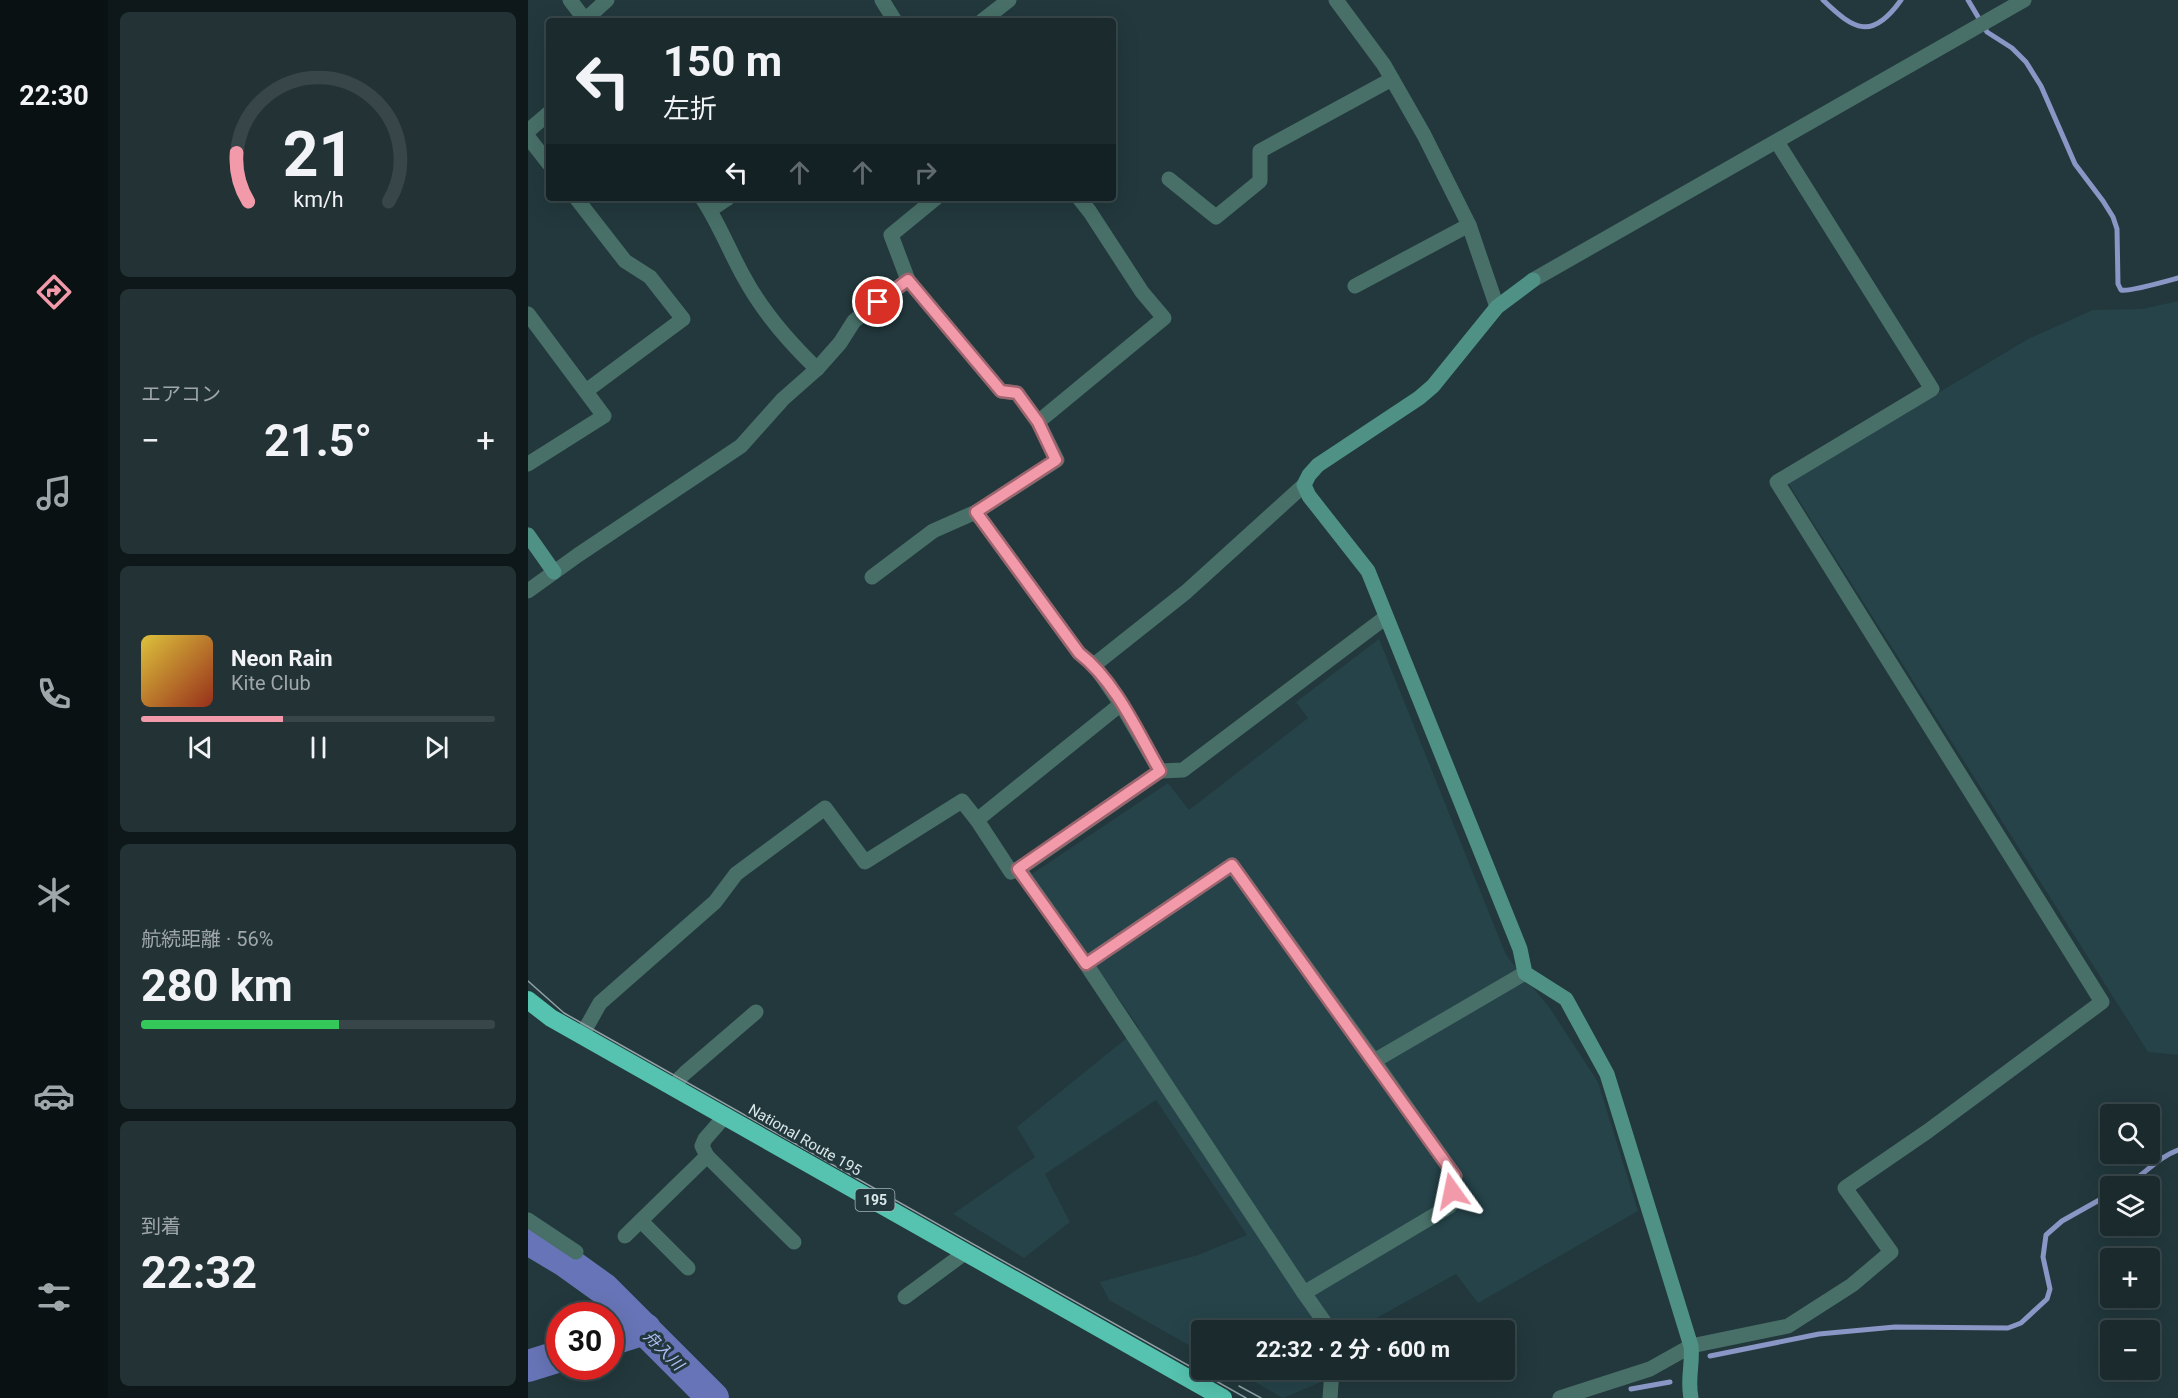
<!DOCTYPE html>
<html lang="ja">
<meta charset="utf-8">
<style>
:root{--surface:#1a2a2d;--page:#233235;--text:#f1f3f6;--muted:#9fa7aa;--line:#384649;--accent:#f39aaa}
body{margin:0;font-family:Roboto,"Noto Sans JP",sans-serif;background:var(--page);color:var(--text);height:100vh;display:flex;flex-direction:column;font-size:22px;white-space:nowrap}
*{box-sizing:border-box;margin:0}
p{font-size:20px;color:var(--muted)}
.icon{flex:none;width:33px;height:33px;fill:none;stroke:currentColor;stroke-width:2;stroke-linecap:round;stroke-linejoin:round}
.map{position:relative;flex:1;overflow:hidden}
.sheet{display:flex;flex-direction:column;gap:12px;padding:12px;background:#0e1719;width:420px}
.sheet>*{flex:none}
.top-card{position:absolute;left:18px;top:18px;width:570px;height:183px;border-radius:6px;box-shadow:0 6px 24px #0002,0 0 0 2px var(--line);background:#1a2a2d;color:var(--text);overflow:hidden}
.buttons{position:absolute;left:1572px;top:1104px;display:grid;gap:12px}
.buttons a{display:grid;place-items:center;width:60px;height:60px;border-radius:6px;background:var(--surface);box-shadow:0 6px 24px #0002,0 0 0 2px var(--line);font-size:30px}
.speed{position:absolute;left:18px;top:1302px;display:flex;gap:12px;font-size:30px;font-weight:700;text-align:center}
.speed>*{display:grid;place-content:center;width:78px;height:78px;border-radius:50%;background:var(--surface);box-shadow:0 6px 24px #0002,0 0 0 2px var(--line);line-height:1}
.speed .limit{border:9px solid #d22;background:#fff;color:#111}
.pin{position:absolute;display:grid;place-items:center;width:51px;height:51px;color:#fff;margin:-26px;border:3px solid #fff;border-radius:50%;box-shadow:0 2px 6px #0007}
.me{position:absolute;width:66px;margin:-33px;rotate:348deg;stroke-linejoin:round;filter:drop-shadow(0 0 4px #0008)}
.turn{display:flex;align-items:center;gap:21px;height:126px;padding:0 18px;font-size:27px}
.turn .icon{width:78px;height:78px;stroke-width:2.5}
.turn b{display:block;font-size:42px;line-height:51px}
.lanes{display:flex;align-items:center;height:57px;padding:0 18px;background:#0003;justify-content:center;gap:30px;direction:ltr}
.lanes .off{opacity:.35}
.big{font-size:45px;font-weight:700;line-height:1.1}
.sheet .tile{flex:1;display:flex;flex-direction:column;justify-content:center;gap:9px;min-width:0;padding:0 21px;border-radius:9px;background:var(--page)}
.sheet .dial{align-items:center;gap:0}
.dial svg{height:156px;overflow:visible;fill:none;stroke:var(--line);stroke-width:7;stroke-linecap:round;text-anchor:middle}
.dial text{fill:var(--text);stroke:none}
.song{display:flex;align-items:center;gap:18px}
.cover{width:72px;height:72px;border-radius:9px;background:linear-gradient(135deg,hsl(50 70% 55%),hsl(10 70% 35%))}
.played{height:6px;border-radius:3px;background:linear-gradient(90deg,var(--accent) 40%,var(--line) 40%)}
.keys{display:flex;justify-content:space-around;direction:ltr}
.heat{display:flex;justify-content:space-between;align-items:center;font-size:33px;direction:ltr}
.charge{height:9px;border-radius:4px;background:linear-gradient(90deg,#34c759 56%,var(--line) 0)}
.trip{position:absolute;left:663px;top:1320px;width:324px;height:60px;border-radius:6px;background:var(--surface);box-shadow:0 6px 24px #0002,0 0 0 2px var(--line);font-weight:700;line-height:60px;text-align:center}
main{display:flex;flex:1;min-height:0}
.tabs{display:flex;flex-direction:column;width:108px;justify-content:space-around;align-items:center;background:#0a1112;color:var(--muted)}
.tabs .icon{width:42px;height:42px}
.tabs .on{color:var(--accent)}
.tabs b{font-size:27px;color:var(--text)}
.map>svg:first-child{display:block}
</style>
<main>
<nav class="tabs">
<b>22:30</b>
<svg class="icon on" aria-label="directions" viewBox="0 0 24 24"><path d="M12 3l9 9-9 9-9-9zM9 14v-3h6M13 9l2 2-2 2"/></svg>
<svg class="icon" aria-label="music" viewBox="0 0 24 24"><path d="M9 18V5l10-2v13"/><circle cx="6" cy="18" r="3"/><circle cx="16" cy="16" r="3"/></svg>
<svg class="icon" aria-label="phone" viewBox="0 0 24 24"><path d="M5 4h4l2 5-3 2q2 4 5 5l2-3 5 2v4C11 20 4 13 5 4z"/></svg>
<svg class="icon" aria-label="climate" viewBox="0 0 24 24"><path d="M12 3v18M4 7l16 10M4 17L20 7"/></svg>
<svg class="icon" aria-label="car" viewBox="0 0 24 24"><path d="M5 17H2v-5l4-1 3-4h7l3 4 3 1v5h-3M9 17h6M6 11h13"/><circle cx="7" cy="17" r="2"/><circle cx="17" cy="17" r="2"/></svg>
<svg class="icon" aria-label="filters" viewBox="0 0 24 24"><path d="M4 7h16M4 17h16"/><circle cx="9" cy="7" r="2"/><circle cx="15" cy="17" r="2"/></svg>
</nav>
<section class="sheet">
<div class="tile dial"><svg viewBox="0 0 100 80">
<path d="M14 69A42 42 0 1 1 86 69"/>
<path d="M14 69A42 42 0 0 1 8 44" stroke="#f39aaa"/>
<text x="50" y="56" font-size="32" font-weight="700">21</text>
<text x="50" y="72" font-size="11">km/h</text>
</svg></div>
<div class="tile"><p>エアコン</p>
<div class="heat"><a>−</a><b class="big">21.5°</b><a>+</a></div>
</div>
<div class="tile">
<div class="song"><i class="cover"></i><div><b>Neon Rain</b><p>Kite Club</p></div></div>
<div class="played"></div>
<div class="keys"><svg class="icon" aria-label="previous" viewBox="0 0 24 24"><path d="M18 5L8 12l10 7zM5 5v14"/></svg><svg class="icon" aria-label="pause" viewBox="0 0 24 24"><path d="M8 5v14M16 5v14"/></svg><svg class="icon" aria-label="next" viewBox="0 0 24 24"><path d="M6 5l10 7-10 7zM19 5v14"/></svg></div>
</div>
<div class="tile"><p>航続距離 · 56%</p><b class="big">280 km</b><div class="charge"></div></div>
<div class="tile"><p>到着</p><b class="big">22:32</b></div>
</section>
<div class="map">
<svg width="1650" height="1398" viewBox="0 0 1650 1398">
<rect width="100%" height="100%" fill="#22383c"/>
<g fill="#254349">
<path d="M1650,301V1055L1620,1052L1260,483L1500,339L1565,310L1614,309Z"/>
<path d="M851,639L978,955L1021,1007L1070,1082L1110,1211L950,1303L928,1274L827,1330H674L673,1352L581,1300L572,1282L670,1255L719,1235L628,1100L517,1174L542,1222L496,1258L425,1214L507,1157L489,1127L611,1028L504,874L640,783L661,810L780,718L768,702Z"/>
<path d="M706,1370H796L793,1382L755,1398Z"/>
</g>
<g fill="none" stroke-linecap="round" stroke-linejoin="round">
<g stroke="#8a96c6" stroke-width="5">
<path d="M1295,0C1326,30 1344,41 1373,0"/>
<path d="M1440,0L1459,32L1484,48L1498,62L1513,86L1547,164L1575,201L1585,217L1589,229L1590,284L1593,290C1601,292 1639,281 1650,278"/>
<path d="M1597,1186C1615,1176 1630,1157 1650,1150"/>
<path d="M1182,1356L1291,1334L1367,1327L1480,1328L1493,1323L1519,1299L1522,1289L1515,1257L1518,1235L1534,1221L1582,1194"/>
<path d="M1103,1389L1142,1382"/>
</g>
<g stroke="#6774b7" stroke-width="32">
<path d="M0,1239L37,1261L76,1289L185,1398"/>
<path d="M82,1340L117,1329"/>
<path d="M0,1366L32,1356"/>
</g>
<g stroke="#487068" stroke-width="15">
<path d="M42,0L58,21"/>
<path d="M354,0L367,21"/>
<path d="M808,0L856,65L896,135L941,225L969,307"/>
<path d="M57,20L79,0"/>
<path d="M454,21L481,0"/>
<path d="M0,131L21,113"/>
<path d="M0,137L21,164"/>
<path d="M641,179L688,217L732,181V151L864,79"/>
<path d="M48,198L97,261L122,277L155,319L58,391"/>
<path d="M174,198C191,223 202,253 217,279C236,314 261,342 289,369"/>
<path d="M182,210L200,198"/>
<path d="M380,280L363,235L408,198"/>
<path d="M1005,280L1496,0"/>
<path d="M827,286L941,225"/>
<path d="M0,314L76,416L0,464"/>
<path d="M510,422L529,460L448,512L551,653L566,665"/>
<path d="M776,485L658,592L566,665L593,704L632,771L655,770L858,617"/>
<path d="M344,577L405,531L448,512"/>
<path d="M0,591L50,555L213,446L255,399L289,369L312,343L326,321L380,280L473,391L489,393L510,422L636,318L614,292L562,212L551,198"/>
<path d="M491,869L632,771"/>
<path d="M558,964L491,869L483,872L449,820L593,704"/>
<path d="M54,1035L72,1003L187,902L208,874L297,808L337,862L434,801L449,820"/>
<path d="M846,1061L704,865L558,964L776,1293L922,1206L927,1176L846,1061L997,973"/>
<path d="M148,1087L152,1078L157,1073L228,1012"/>
<path d="M198,1115L177,1139L174,1146L179,1156L266,1242"/>
<path d="M0,1220L48,1252"/>
<path d="M113,1221L160,1268"/>
<path d="M97,1236L179,1156"/>
<path d="M776,1293L802,1330"/>
<path d="M377,1297L438,1252"/>
<path d="M802,1398L804,1370"/>
<path d="M1032,1398L1122,1369L1163,1346L1260,1326L1324,1285L1363,1252L1317,1188L1400,1131L1574,1002L1249,482L1404,389L1249,142"/>
</g>
<g stroke="#4f9285" stroke-width="15">
<path d="M1005,280L969,307L905,386L891,398L790,465L781,475L776,485L781,496L840,571L992,949L997,973L1038,999L1079,1074L1163,1346C1165,1365 1159,1378 1163,1398"/>
<path d="M0,535L26,572"/>
</g>
<path stroke="#55c3af" stroke-width="18" d="M0,1000L23,1018L695,1398"/>
<g stroke="#91a2a5" stroke-width="1.5">
<path d="M0,981L36,1013L59,1026L718,1398"/>
<path d="M711,1386L733,1398"/>
</g>
</g>
<g fill="none" stroke-linecap="round" stroke-linejoin="round">
<defs>
<path id="route" d="M350,302L380,280L473,391L489,393L510,422L528,460L448,512L551,653C588,682 609,731 632,771L490,869L558,964L704,865L927,1176L924,1191"/>
</defs>
<use href="#route" stroke="#9e646e" stroke-width="15"/>
<use href="#route" stroke="#f39aaa" stroke-width="10"/>
</g>
<g text-anchor="middle" stroke-width="6" stroke-linejoin="round" paint-order="stroke">
<rect fill="#22383c" stroke="#a3b2b5" stroke-width="1.5" x="327.5" y="1189" width="39" height="22" rx="4.5"/>
<g font-size="14" font-weight="bold" fill="#dae7e9">
<text x="347" y="1205">195</text>
</g>
<g font-size="15" fill="#dae7e9" stroke="#22383c">
<text transform="translate(277 1140) rotate(30)" y="5">National Route 195</text>
</g>
<g font-size="16" font-style="italic" fill="#afbdf5" stroke="#22383c">
<text transform="translate(136 1350) rotate(45)" y="6">舟入川</text>
</g>
</g>
</svg>
<div class="buttons">
<a><svg class="icon" aria-label="search" viewBox="0 0 24 24"><circle cx="10" cy="10" r="6"/><path d="M15 15l6 6"/></svg></a>
<a><svg class="icon" aria-label="layers" viewBox="0 0 24 24"><path d="M12 4l9 5-9 5-9-5zM3 14l9 5 9-5"/></svg></a>
<a>+</a>
<a>−</a>
</div>
<div class="speed"><div class="limit">30</div></div>
<div class="pin" style="left:350px;top:302px;background:#d93025"><svg class="icon" aria-label="arrive" viewBox="0 0 24 24"><path d="M6 21V4h12l-3 4 3 4H6"/></svg></div>
<svg class="me" style="left:924px;top:1191px" viewBox="-20 -20 40 40"><path d="M0-17L14 15 0 8-14 15z" fill="#f39aaa" stroke="#fff" stroke-width="4"/></svg>
<div class="trip">22:32 · 2 分 · 600 m</div>
<div class="top-card">
<div class="turn"><svg class="icon" aria-label="left" viewBox="0 0 24 24"><path d="M17 20v-9H6M10 6l-5 5 5 5"/></svg><div><b>150 m</b>左折</div></div>
<div class="lanes"><svg class="icon" aria-label="left" viewBox="0 0 24 24"><path d="M17 20v-9H6M10 6l-5 5 5 5"/></svg><svg class="icon off" aria-label="ahead" viewBox="0 0 24 24"><path d="M12 20V5M6 11l6-6 6 6"/></svg><svg class="icon off" aria-label="ahead" viewBox="0 0 24 24"><path d="M12 20V5M6 11l6-6 6 6"/></svg><svg class="icon off" aria-label="right" viewBox="0 0 24 24"><path d="M7 20v-9h11M14 6l5 5-5 5"/></svg></div>
</div>
</div>
</main>
